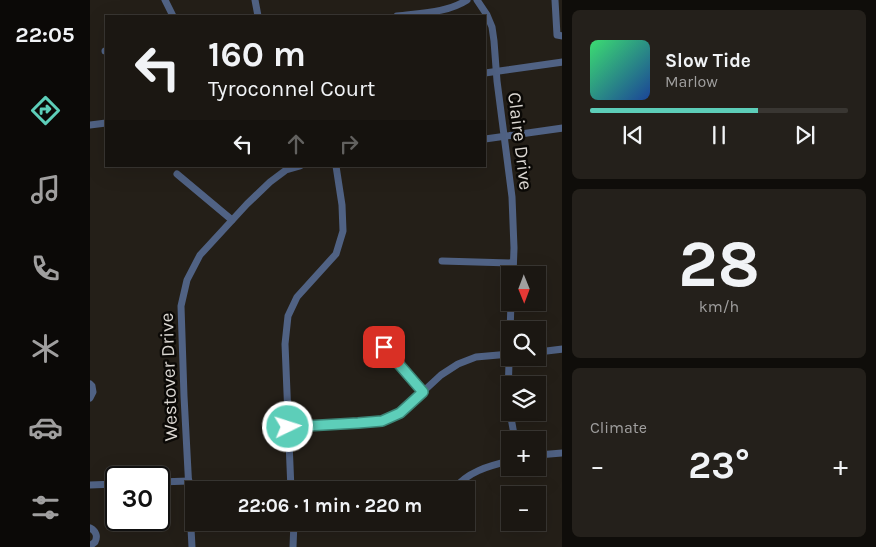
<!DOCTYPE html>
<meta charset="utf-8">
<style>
:root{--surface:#1b1712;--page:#24201b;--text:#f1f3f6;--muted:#a09f9f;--line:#393632;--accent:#5dceb9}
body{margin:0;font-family:Karla,sans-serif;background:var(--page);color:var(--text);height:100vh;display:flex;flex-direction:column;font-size:19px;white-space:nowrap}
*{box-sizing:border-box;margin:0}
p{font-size:16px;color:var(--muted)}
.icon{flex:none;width:28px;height:28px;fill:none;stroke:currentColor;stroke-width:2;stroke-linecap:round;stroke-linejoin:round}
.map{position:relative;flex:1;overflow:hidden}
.sheet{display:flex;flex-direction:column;gap:10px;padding:10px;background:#0f0d0a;width:314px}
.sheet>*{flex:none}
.banner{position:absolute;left:15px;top:15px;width:381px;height:152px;border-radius:0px;box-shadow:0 5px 20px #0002,0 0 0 1px var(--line);background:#1b1712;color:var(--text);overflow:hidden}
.needle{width:32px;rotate:179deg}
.fabs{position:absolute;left:411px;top:266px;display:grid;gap:10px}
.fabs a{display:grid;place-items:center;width:45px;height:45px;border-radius:0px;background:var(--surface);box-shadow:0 5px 20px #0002,0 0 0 1px var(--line);font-size:25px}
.speed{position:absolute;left:15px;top:466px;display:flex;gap:10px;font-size:25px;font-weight:700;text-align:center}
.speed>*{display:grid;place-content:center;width:65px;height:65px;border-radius:50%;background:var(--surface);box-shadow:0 5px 20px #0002,0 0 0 1px var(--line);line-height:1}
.speed .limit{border:2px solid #111;border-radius:8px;background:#fff;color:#111}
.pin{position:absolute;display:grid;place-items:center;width:42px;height:42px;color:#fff;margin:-21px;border-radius:10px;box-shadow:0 2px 8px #0006}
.me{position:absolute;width:55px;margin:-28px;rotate:86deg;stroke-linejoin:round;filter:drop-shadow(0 0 4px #0008)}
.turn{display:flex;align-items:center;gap:18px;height:105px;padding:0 20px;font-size:22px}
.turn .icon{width:65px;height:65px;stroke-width:2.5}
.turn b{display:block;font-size:35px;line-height:42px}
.lanes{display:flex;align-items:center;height:48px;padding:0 20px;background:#0003;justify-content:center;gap:25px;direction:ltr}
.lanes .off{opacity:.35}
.big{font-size:38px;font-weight:700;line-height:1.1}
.sheet .tile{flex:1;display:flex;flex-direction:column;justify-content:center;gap:8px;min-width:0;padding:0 18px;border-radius:8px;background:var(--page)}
.sheet .dial{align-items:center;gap:0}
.dial b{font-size:65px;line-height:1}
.song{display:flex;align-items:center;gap:15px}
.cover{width:60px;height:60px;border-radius:8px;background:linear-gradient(135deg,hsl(140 70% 55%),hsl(220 70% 35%))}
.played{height:5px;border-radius:2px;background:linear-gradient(90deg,var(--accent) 65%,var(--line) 65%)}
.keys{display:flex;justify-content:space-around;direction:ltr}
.heat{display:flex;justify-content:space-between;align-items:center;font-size:28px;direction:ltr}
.trip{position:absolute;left:95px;top:481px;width:290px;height:50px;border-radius:0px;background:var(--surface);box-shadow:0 5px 20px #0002,0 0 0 1px var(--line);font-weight:700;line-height:50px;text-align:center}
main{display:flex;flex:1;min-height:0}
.menu{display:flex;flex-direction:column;width:90px;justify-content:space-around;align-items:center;background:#0b0907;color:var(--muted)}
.menu .icon{width:35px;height:35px}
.menu .active{color:var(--accent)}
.menu b{font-size:22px;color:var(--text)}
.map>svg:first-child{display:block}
</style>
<main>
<nav class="menu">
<b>22:05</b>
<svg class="icon active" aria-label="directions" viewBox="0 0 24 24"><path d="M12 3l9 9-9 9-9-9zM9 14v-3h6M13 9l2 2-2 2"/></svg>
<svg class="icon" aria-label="music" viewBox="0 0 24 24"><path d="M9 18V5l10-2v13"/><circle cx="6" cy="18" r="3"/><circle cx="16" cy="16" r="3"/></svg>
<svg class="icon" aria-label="phone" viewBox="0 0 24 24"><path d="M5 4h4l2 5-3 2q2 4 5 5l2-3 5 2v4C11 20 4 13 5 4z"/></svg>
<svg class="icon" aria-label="climate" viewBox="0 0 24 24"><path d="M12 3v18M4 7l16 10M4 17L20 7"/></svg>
<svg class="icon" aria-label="car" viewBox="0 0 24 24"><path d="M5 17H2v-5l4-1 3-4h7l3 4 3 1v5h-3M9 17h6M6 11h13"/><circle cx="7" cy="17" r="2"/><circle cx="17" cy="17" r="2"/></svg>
<svg class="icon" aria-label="filters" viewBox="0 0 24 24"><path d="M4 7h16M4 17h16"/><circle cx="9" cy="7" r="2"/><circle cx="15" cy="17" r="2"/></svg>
</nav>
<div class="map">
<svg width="473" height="547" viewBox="0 0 473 547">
<rect width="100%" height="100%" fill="#241f18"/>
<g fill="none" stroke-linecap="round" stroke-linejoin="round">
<g stroke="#506284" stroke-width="7">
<path d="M75,0L83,16"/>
<path d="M165,0L168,16"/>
<path d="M387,0L397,15L402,27L404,41L407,81L422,197L424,248L423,275"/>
<path d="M465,0L467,35L473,36"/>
<path d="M307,16C330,13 357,13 377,0"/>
<path d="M15,51H16"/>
<path d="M395,73L473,62"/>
<path d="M0,125L16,123"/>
<path d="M395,139L473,128"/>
<path d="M87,174L142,220"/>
<path d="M352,261L423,263"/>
<path d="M294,347L333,392"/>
<path d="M448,352L473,349"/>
<path d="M0,384L2,386L3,392L0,398"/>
<path d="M420,411L418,394L421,302"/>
<path d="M420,412L425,440"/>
<path d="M198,427L268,423L293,421L310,413L351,375L368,364L386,357L420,354"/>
<path d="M448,455L473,453"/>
<path d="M69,482L99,481"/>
<path d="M0,485L26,484"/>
<path d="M201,490L195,344L198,316L207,297L246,254L253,231L252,205L246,166"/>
<path d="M363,490C377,472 398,466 420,461"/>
<path d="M204,523H245L315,526L326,525L330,522"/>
<path d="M0,528C6,531 8,536 5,542L0,546"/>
<path d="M102,547L94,396L91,306L97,280L110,255L157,204L180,182L196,170L210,166"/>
<path d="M203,547L204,522"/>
</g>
</g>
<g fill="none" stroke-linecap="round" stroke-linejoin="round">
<defs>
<path id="route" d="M198,427L268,423L292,421L310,413L333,392L294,347"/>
</defs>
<use href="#route" stroke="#3c8678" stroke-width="12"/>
<use href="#route" stroke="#5dceb9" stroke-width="9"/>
</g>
<g text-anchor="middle" stroke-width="5" stroke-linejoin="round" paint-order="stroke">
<g font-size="19" fill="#dcd8d3" stroke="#0b0906">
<text transform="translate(431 141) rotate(83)" y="7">Claire Drive</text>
<text transform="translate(78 377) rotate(-92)" y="7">Westover Drive</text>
</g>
</g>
</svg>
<div class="fabs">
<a><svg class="needle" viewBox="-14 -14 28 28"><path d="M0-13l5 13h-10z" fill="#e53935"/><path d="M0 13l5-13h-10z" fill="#a09f9f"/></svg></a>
<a><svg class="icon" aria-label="search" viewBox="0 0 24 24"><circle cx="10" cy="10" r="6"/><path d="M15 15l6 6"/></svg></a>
<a><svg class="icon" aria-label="layers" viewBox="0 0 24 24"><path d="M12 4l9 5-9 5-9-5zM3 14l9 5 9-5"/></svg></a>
<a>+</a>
<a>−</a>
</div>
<div class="speed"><div class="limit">30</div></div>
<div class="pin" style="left:294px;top:347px;background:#d93025"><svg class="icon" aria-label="arrive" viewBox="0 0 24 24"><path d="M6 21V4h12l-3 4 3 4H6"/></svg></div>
<svg class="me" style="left:198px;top:427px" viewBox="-20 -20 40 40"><circle r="17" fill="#5dceb9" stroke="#fff" stroke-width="3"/><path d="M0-11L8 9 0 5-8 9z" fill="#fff"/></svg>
<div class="trip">22:06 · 1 min · 220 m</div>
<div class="banner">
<div class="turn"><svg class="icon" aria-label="left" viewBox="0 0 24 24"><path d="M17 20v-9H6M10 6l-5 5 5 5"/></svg><div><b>160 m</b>Tyroconnel Court</div></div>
<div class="lanes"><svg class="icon" aria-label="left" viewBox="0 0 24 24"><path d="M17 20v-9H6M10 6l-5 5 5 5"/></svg><svg class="icon off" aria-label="ahead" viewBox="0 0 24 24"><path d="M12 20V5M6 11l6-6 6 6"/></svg><svg class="icon off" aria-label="right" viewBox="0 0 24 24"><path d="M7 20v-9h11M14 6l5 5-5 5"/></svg></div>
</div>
</div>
<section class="sheet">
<div class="tile">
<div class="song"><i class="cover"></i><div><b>Slow Tide</b><p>Marlow</p></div></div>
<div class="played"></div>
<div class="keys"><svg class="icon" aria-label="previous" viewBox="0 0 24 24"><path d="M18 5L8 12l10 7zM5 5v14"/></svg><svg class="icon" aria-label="pause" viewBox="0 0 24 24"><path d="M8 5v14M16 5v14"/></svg><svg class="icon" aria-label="next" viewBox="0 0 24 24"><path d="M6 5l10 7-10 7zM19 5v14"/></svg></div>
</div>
<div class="tile dial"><b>28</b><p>km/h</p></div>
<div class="tile"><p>Climate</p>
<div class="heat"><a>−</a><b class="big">23°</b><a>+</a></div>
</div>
</section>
</main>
